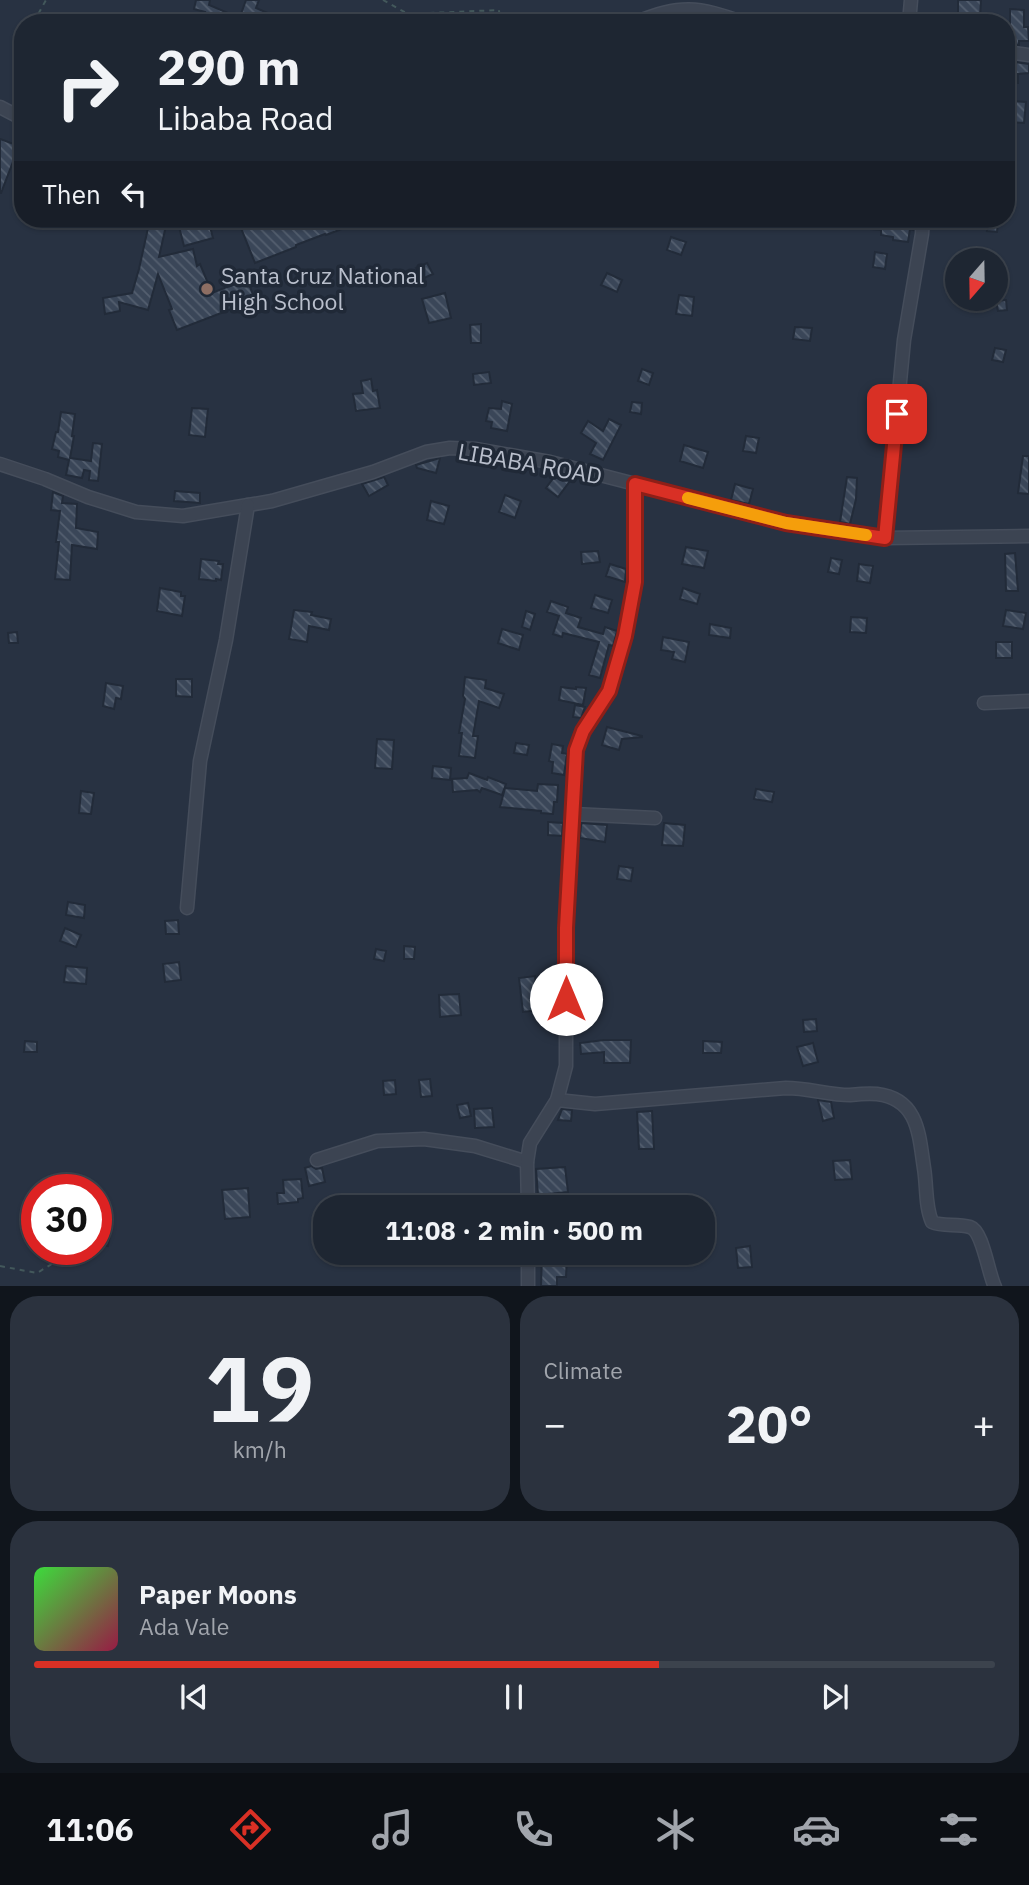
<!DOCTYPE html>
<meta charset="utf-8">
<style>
:root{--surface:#1e2632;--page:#2b323e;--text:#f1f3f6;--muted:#a1a5ac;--line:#3c434d;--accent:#d93025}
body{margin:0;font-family:"IBM Plex Sans",sans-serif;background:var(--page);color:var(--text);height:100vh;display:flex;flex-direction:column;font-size:26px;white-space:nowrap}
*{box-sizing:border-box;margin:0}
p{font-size:23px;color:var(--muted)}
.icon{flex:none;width:38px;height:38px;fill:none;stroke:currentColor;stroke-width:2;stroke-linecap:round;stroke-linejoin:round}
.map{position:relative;height:1286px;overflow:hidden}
.side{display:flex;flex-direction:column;gap:10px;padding:10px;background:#10151c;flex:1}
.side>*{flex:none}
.hud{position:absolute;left:14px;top:14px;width:1001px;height:214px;border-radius:28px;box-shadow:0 2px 5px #0004,0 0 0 2px var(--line);background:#1e2632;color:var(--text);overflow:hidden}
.needle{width:46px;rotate:200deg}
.controls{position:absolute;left:945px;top:248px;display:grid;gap:14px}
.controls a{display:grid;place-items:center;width:63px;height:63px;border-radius:50%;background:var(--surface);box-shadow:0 2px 5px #0004,0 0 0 2px var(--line);font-size:35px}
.speed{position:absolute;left:21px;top:1174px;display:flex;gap:14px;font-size:35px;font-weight:700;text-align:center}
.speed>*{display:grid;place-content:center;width:91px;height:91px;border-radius:50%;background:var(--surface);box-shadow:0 2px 5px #0004,0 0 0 2px var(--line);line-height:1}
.speed .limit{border:10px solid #d22;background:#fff;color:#111}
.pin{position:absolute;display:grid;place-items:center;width:60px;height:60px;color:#fff;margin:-30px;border-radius:14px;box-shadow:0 4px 10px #0006}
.me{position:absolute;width:77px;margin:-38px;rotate:0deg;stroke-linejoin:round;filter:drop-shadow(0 0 5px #0008)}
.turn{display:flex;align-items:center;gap:24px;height:147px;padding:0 28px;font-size:32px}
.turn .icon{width:91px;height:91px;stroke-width:2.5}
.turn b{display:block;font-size:49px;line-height:60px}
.then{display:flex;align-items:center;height:66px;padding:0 28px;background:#0003;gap:14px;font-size:26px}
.big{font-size:52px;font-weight:700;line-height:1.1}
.side .card{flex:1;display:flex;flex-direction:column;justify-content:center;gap:10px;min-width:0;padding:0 24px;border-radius:28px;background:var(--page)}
.side .dial{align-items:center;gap:0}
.dial b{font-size:91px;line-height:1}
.song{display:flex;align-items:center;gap:21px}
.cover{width:84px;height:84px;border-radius:10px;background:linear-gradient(135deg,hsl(120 70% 55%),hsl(340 70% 35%))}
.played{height:7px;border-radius:4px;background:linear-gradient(90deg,var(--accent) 65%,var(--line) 65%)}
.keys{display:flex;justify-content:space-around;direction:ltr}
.heat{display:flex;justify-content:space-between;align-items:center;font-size:38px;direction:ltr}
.side .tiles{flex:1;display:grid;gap:10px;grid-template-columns:1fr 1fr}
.card:last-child{grid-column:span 2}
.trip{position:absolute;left:313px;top:1195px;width:402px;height:70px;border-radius:28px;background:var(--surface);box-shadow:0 2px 5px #0004,0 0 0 2px var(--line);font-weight:700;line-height:70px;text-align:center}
.dock{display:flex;height:112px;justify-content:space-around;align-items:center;background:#0c0f14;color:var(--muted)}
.dock .icon{width:49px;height:49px}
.dock .on{color:var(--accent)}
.dock b{font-size:32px;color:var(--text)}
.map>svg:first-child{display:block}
</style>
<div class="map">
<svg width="1029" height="1287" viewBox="0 0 1029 1287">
<defs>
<pattern id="building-back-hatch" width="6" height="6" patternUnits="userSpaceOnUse" patternTransform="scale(1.75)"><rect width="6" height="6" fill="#3a4658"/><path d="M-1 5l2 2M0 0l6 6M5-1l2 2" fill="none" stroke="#545f6f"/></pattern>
</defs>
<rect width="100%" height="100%" fill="#283242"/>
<g fill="url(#building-back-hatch)" stroke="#222b39" stroke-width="2">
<path d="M196,0H210L209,5L251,23H201L205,12L194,9Z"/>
<path d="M246,0H259L256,8L272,15L269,23H261L241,14Z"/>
<path d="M958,0H981L980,18H958Z"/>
<path d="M1010,9L1024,10V27H1028L1029,41H1019V45L1006,43V27H1010Z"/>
<path d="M861,13L874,14L873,23H860Z"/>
<path d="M1006,61L1029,64V73L1018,74V83L1006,82Z"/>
<path d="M1011,101L1026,102L1024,123L1009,122Z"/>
<path d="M0,139L19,146L1,193H0Z"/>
<path d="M150,219L167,221L159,257L193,249L197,266L200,264L212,293L247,279L255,300L177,330L169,310L172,309L158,274L148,310L119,302L120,311L105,314L103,298L132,293L139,269Z"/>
<path d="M177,219H208L213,238L184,246Z"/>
<path d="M254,219H365V220L326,235L325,234L296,245V247L255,263L239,223Z"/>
<path d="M872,219H914L913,230L910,229L908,242L893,240V237L881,235V230L871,229Z"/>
<path d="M988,221L998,222L997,232L987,231Z"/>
<path d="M671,237L686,242L681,255L667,250Z"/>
<path d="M875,252L887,254L885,269L873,267Z"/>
<path d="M427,263L433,274L422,279L416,268Z"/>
<path d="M607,273L622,280L617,292L601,285Z"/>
<path d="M445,293L451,318L429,323L422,299Z"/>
<path d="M679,295L694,297L692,316L676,314Z"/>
<path d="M1006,300L1007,310L998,311L996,301Z"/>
<path d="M481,324V343H471L470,325Z"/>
<path d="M795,327L812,328L810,341L793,339Z"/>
<path d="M995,348L1006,350L1003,362L992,360Z"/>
<path d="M642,369L653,373L649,385L638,381Z"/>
<path d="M489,372L491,383L474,385L473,374Z"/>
<path d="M371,379L373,391L377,390L380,408L356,411L353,394L363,393L361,381Z"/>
<path d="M502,401L512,404L507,431L491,428L492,422L486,421L489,408L501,409Z"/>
<path d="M632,402L642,403L641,414L630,412Z"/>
<path d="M192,408L208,409L205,437L189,435Z"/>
<path d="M61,412L75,414L72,436H74L70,458L91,461L93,443L102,444L98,481L89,480L90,471L84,470L82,478L66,475L69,460L58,457L59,451L52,449L56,432H58Z"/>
<path d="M609,419L621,425L603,460L590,454L596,443L581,433L588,421L603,431Z"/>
<path d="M746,436L759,438L756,453L743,451Z"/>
<path d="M684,445L708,452L703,468L680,461Z"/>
<path d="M1023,456H1029V494L1018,493Z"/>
<path d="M440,458L436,473L417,468L416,465Z"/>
<path d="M557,473L573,477L558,497L546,488Z"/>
<path d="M384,477L388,485L369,496L362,484Z"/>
<path d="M847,477L857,478L856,499L850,524L840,522Z"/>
<path d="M735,484L753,489L749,504L731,500Z"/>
<path d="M175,491L200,493V503L174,501Z"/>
<path d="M53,492L63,496L62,503L77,504L76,528L98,532L97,549L72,545L70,580L55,579L59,542H56L60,511L51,510Z"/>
<path d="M505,495L521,501L515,518L499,512Z"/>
<path d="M431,501L449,506L444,524L427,520Z"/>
<path d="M686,547L708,551L704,568L682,564Z"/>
<path d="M598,551L600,562L582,564L581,552Z"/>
<path d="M1015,553L1018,591H1006L1005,554Z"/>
<path d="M831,558L842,560L839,574L828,572Z"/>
<path d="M201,559L219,561L218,564H223L221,580L216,579V581L199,579Z"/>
<path d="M610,564L626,569L625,582L606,576Z"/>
<path d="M859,564L873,566L870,583L857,581Z"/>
<path d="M160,588L181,592V596H185L182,616L157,611Z"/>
<path d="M683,588L700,594L697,604L680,599Z"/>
<path d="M595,595L612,600L608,613L591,608Z"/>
<path d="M551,601L568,607L566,613L581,618L578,627L603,634L605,627L617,631L613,646L609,645L600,678L589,675L599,642L563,633L562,637L553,634L559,616L547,612Z"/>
<path d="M294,610L312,612L311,615L331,619L329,630L309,626L307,642L289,639Z"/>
<path d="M1006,610L1026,613L1023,629L1003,626Z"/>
<path d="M526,611L535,614L530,630L522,627Z"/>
<path d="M851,617L867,618L866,633L850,632Z"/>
<path d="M710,624L731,628L730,638L709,635Z"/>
<path d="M502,629L523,635L519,650L498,643Z"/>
<path d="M17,632L18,643H9L8,633Z"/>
<path d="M663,637L689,642L685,662L672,659L674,652L661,650Z"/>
<rect x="996" y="642" width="16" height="16"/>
<path d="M465,677L486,680L485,688L504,694L499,708L479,701L473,736H478L475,758L459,756L462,733H459L465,699L463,696Z"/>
<path d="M176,679H192V697L176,696Z"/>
<path d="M106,683L123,686L121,699L116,698L114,709L103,706Z"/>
<path d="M561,687L576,689V687L586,688L583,705L559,700Z"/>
<path d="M575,705L585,707L581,718L573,717Z"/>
<path d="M607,727L642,736V737L622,739L619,750L602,745Z"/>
<path d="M377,739L394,740L392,769L375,768Z"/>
<path d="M516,743L529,745L527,755L514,753Z"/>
<path d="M552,744L563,746L562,753L567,754L564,775L552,773L553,762L549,761Z"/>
<path d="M433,766L451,768L450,780L432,778Z"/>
<path d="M469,773L487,780L488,777L506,784L502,795L482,788L480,792L477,790L453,792L452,779L467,778Z"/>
<path d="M538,784L558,785L557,802H554L553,814L541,813V811L500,807L505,788L537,791Z"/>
<path d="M756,789L774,792L772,802L754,799Z"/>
<path d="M81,791L94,793L91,814L79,813Z"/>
<path d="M548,822L563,823L562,836L548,835Z"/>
<path d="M582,823L607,825L605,842L580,838L581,825Z"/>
<path d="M664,823L685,825L683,846L662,845Z"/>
<path d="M619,866L633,868L631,881L617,879Z"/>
<path d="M68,902L85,905L84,918L66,915Z"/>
<path d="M178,920L179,934H166L165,921Z"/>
<path d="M65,928L81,935L76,947L60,941Z"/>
<path d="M404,946L415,947L414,959H404Z"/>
<path d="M376,949L386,951L384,961L374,959Z"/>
<path d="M179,962L181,980L165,982L163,964Z"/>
<path d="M66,966L87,968L86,984L64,982Z"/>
<path d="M535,976L539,1010L523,1012L519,978Z"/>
<path d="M459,994L461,1015L440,1017L439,995Z"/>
<path d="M816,1019L817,1031L804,1032L803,1020Z"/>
<path d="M604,1040H631L630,1063H604V1052L581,1054L580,1043Z"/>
<path d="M25,1041L37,1042V1052H24Z"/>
<path d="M703,1041L722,1042L721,1053H703Z"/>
<path d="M813,1043L818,1062L803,1066L797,1047Z"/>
<path d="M430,1079L432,1096L421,1097L419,1080Z"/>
<path d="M395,1080L396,1094L384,1095L383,1081Z"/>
<path d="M818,1100L831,1102L834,1118L823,1121Z"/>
<path d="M468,1103L471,1116L460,1118L457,1105Z"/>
<path d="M492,1108L494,1127L475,1128L474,1109Z"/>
<path d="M562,1109L572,1110L571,1121L558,1120Z"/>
<path d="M652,1111L654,1149H639L637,1112Z"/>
<path d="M850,1160L852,1179L835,1180L833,1161Z"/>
<path d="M311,1166L316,1169L322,1168L325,1182L309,1186L305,1168Z"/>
<path d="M565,1167L568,1192L538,1195L536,1169Z"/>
<path d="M301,1179L303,1198L298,1199V1202L278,1204L277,1193H284L283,1180Z"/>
<path d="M248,1188L250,1217L225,1219L222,1190Z"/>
<path d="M96,1225L111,1227L108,1246L96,1244Z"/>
<path d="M750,1246L752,1267L738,1268L736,1248Z"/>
<path d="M542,1253H556V1255L567,1256L566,1277H557V1286H541Z"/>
</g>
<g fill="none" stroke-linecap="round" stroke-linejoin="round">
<defs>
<g id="street">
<path d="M634,23C682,4 696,6 745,23"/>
<path d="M909,23L911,0"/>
<path d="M1006,52L1029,55"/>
<path d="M0,107L23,119"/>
<path d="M0,464L45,479L88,497L136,512L183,516L272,501L373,472L426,452L450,448L475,449L550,462L786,523L885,538L1029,536"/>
<path d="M885,538L904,340L922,234L923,219"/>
<path d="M984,703L1029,701"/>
<path d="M573,814L655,818"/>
<path d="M187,908L200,761L226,640L248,505"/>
<path d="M557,1100L595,1104L786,1088C808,1088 829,1095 850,1095C859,1094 868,1093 877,1094C919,1099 919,1136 924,1168C927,1186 925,1206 932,1222C943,1227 957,1223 970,1227C983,1231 988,1273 995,1287"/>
<path d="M317,1160L377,1141L424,1139L475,1146L527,1162"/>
<path d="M528,1208L527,1162L530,1143L557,1100L566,1066V928L576,750L583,731L609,691L625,636L635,581V484"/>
<path d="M528,1287V1253"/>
</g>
</defs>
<use href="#street" stroke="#454d5b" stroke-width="15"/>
<g stroke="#43585b" stroke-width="2" stroke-dasharray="5 5" stroke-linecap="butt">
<path d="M383,0L408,14L499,10L500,23"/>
<path d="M36,23V18L46,0"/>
<path d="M13,98L23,90"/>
<path d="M0,1266L37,1273L65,1256L68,1250"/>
</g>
<use href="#street" stroke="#3c4452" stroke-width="12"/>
</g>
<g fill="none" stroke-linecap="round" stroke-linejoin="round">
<defs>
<path id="route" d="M566,999V928L576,750L583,731L609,691L625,636L635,582V484L786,523L885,538L897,414"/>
</defs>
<use href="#route" stroke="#8d1f18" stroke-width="18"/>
<use href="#route" stroke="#d93025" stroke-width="12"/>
<path stroke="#f59e0b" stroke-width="12" d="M688,498L786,523L866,535"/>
</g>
<circle fill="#8d6e63" stroke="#202937" stroke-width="2.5" cx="207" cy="289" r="7"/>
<g text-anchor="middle" stroke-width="7" stroke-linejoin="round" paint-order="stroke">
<g font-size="23" fill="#b9bfcc" stroke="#202937" text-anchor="start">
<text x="221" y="284">Santa Cruz National<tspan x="221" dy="26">High School</tspan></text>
</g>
<g font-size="23" fill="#b9bfcc" stroke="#202937">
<text transform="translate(530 464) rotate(10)" y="8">LIBABA ROAD</text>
</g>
</g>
</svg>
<div class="controls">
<a><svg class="needle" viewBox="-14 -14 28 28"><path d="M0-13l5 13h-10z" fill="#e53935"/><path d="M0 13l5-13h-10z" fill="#a1a5ac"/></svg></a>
</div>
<div class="speed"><div class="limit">30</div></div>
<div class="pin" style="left:897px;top:414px;background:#d93025"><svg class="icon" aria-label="arrive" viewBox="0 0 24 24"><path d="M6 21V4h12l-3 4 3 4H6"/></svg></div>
<svg class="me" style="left:566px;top:999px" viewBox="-20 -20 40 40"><circle r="19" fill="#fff"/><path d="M0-13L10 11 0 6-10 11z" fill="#d93025"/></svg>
<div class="trip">11:08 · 2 min · 500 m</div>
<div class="hud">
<div class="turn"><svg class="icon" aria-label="right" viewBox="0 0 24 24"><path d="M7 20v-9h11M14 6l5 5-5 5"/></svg><div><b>290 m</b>Libaba Road</div></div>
<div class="then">Then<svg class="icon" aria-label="left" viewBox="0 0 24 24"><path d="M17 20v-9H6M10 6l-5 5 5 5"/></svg></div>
</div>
</div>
<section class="side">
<div class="tiles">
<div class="card dial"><b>19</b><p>km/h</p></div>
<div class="card"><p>Climate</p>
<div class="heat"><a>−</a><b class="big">20°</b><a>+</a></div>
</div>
<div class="card">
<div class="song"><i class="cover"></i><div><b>Paper Moons</b><p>Ada Vale</p></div></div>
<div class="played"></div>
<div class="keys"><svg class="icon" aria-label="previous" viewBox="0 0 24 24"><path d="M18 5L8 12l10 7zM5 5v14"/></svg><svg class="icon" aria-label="pause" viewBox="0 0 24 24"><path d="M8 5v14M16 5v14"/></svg><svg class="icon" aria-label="next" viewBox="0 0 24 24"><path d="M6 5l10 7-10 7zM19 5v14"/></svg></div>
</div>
</div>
</section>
<nav class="dock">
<b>11:06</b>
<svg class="icon on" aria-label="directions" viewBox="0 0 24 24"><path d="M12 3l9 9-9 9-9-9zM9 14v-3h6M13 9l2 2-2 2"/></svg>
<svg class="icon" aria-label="music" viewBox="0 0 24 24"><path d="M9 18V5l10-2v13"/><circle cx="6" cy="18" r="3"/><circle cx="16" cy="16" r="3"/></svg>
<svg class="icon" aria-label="phone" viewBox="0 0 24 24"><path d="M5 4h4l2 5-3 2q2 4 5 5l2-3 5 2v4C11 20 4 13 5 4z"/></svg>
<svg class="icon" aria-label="climate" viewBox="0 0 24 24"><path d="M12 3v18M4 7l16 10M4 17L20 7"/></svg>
<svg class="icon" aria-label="car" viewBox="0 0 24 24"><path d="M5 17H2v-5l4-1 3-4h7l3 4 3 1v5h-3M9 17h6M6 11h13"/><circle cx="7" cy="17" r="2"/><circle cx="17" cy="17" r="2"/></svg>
<svg class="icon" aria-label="filters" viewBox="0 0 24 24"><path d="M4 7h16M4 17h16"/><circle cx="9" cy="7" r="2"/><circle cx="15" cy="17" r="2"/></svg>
</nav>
